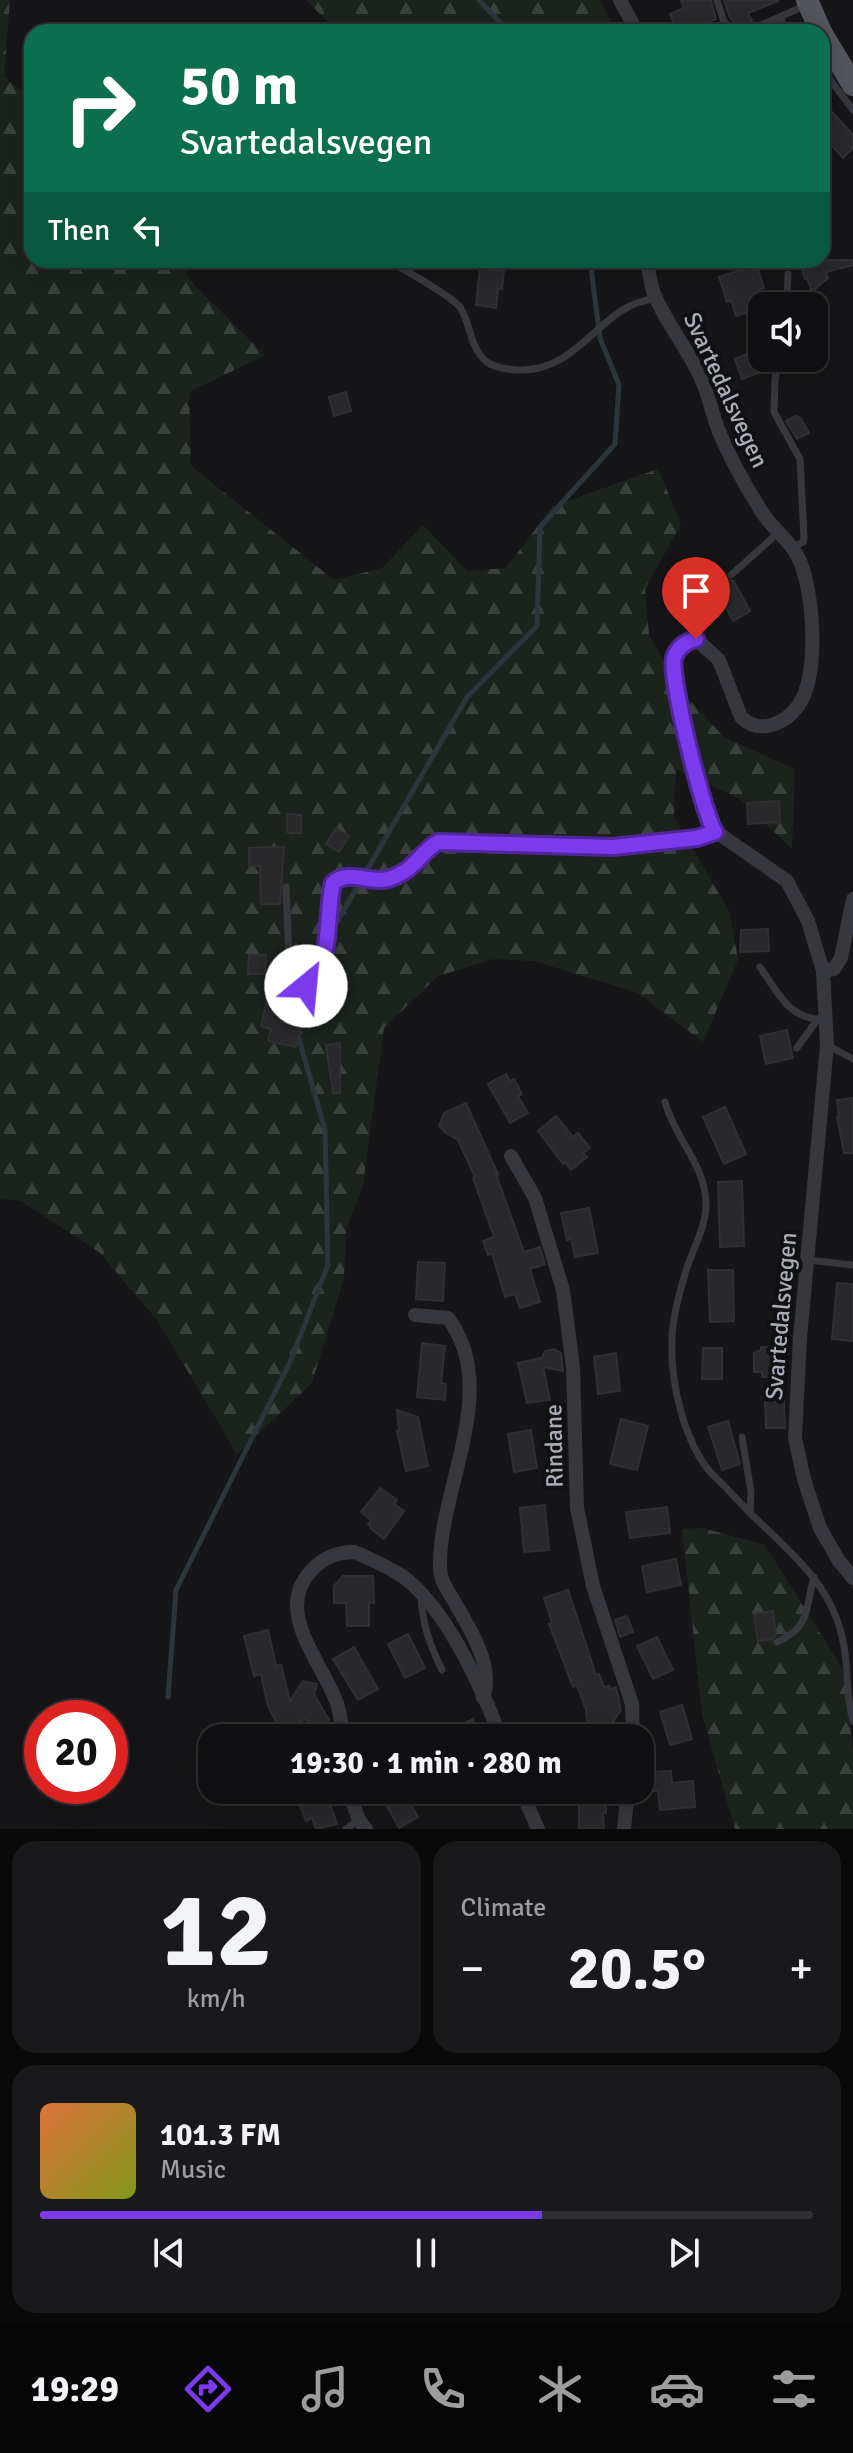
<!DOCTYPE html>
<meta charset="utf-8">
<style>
:root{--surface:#101012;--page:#19191b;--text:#f1f3f6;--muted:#9c9d9f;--line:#303032;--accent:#7c3aed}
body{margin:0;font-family:Signika,sans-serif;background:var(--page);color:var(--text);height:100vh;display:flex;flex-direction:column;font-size:30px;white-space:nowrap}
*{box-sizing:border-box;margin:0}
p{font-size:26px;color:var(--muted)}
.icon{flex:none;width:44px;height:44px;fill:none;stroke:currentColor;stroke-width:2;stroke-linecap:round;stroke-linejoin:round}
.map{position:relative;height:1829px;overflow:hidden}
.panel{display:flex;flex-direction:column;gap:12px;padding:12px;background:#09090a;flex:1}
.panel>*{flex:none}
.top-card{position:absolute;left:24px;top:24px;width:806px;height:244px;border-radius:24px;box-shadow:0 4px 20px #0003,0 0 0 2px var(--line);background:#0b6e4f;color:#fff;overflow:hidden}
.controls{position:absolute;left:748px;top:292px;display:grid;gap:16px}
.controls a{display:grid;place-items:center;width:80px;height:80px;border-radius:16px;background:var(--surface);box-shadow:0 4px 20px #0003,0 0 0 2px var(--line);font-size:40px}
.speed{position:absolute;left:24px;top:1700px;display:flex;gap:16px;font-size:40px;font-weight:700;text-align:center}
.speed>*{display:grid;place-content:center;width:104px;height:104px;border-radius:50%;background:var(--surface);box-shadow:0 4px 20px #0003,0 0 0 2px var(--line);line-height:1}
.speed .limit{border:12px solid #d22;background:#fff;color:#111}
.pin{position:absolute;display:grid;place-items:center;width:68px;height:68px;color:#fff;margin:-82px -34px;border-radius:50% 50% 50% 0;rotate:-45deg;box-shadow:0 0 8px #0007}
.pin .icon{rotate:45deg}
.me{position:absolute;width:88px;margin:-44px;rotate:28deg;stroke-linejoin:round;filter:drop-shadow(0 0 6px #0008)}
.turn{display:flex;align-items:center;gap:28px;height:168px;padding:0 24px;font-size:36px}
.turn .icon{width:104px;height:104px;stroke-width:2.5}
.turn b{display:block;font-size:56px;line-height:68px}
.then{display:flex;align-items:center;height:76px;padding:0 24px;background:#0003;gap:16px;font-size:30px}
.big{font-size:60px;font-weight:800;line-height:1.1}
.panel .widget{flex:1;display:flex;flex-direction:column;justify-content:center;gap:12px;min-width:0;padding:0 28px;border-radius:24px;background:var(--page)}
.panel .dial{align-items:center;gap:0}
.dial b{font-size:104px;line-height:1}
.song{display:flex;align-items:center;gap:24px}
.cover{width:96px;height:96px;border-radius:12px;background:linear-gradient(135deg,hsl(20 70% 55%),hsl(70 70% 35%))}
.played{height:8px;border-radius:4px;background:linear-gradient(90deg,var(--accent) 65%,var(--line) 65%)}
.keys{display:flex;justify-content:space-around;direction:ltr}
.heat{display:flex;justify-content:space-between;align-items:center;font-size:44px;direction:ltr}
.panel .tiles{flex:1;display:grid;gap:12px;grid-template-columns:1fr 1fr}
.widget:last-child{grid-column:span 2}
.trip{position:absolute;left:198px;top:1724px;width:456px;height:80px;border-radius:24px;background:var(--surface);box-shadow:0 4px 20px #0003,0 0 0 2px var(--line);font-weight:800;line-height:80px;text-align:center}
.menu{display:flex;height:128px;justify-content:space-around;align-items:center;background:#060607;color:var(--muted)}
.menu .icon{width:56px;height:56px}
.menu .current{color:var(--accent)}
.menu b{font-size:36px;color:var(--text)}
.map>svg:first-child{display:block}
</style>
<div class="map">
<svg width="853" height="1829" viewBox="0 0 853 1829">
<defs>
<pattern id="forest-firs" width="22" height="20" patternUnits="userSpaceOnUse" patternTransform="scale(2)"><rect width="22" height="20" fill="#1c231d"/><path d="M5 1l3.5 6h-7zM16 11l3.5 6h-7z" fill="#3a403c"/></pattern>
</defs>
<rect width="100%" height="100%" fill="#161618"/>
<g fill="url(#forest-firs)">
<path d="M0,0H10L4,77L32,98V260H179L194,285L265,355L189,392L191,466L334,580L382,568L423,525L467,571L506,568L553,506L658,469L681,524L645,589L649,634L679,689L725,738L795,769L792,849L740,799L676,769L674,817L729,911L738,959L703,1042L638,993L534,961L494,959L438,976L384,1028L363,1185L346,1230L344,1278L312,1383L237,1454L157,1320L99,1252L21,1201L0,1199Z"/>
<path d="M306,0H600L615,32H338Z"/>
<path d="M703,1528L765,1545L842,1668L853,1749V1829H735L702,1714L682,1529Z"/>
</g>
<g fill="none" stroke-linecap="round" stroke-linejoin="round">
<g stroke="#2c353c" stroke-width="5">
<path d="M479,0L509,32"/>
<path d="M326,941L467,697L537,626L540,527L615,444L619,385L600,338L590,260"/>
<path d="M300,1011L306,976L319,953"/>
<path d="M168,1697L176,1590L290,1362L328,1265L325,1130L297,1032"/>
</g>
</g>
<g fill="#29292c" stroke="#303034" stroke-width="2">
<path d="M681,0H711L716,19L703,24L707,32H677L670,14L684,8Z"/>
<path d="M724,0H778V1L748,13L752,21L740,26L730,18Z"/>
<path d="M822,101L853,135V148L843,158L822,135Z"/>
<path d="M799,260H853V265L826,272L828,278L812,292L807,278L805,279Z"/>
<path d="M757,265L764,288L753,293L759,309L736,316L731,300L727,302L719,277Z"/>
<path d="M480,268L504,271L502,289H498L496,308L476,305Z"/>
<path d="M761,348L762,358H764L769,369L742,379L735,359Z"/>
<path d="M346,392L351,411L334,416L329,397Z"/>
<path d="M796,416L801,418L809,433L797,439L786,421Z"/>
<path d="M725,573L727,580L734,581L750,611L733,621L725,606L718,609L711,596L719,591L713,580Z"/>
<path d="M779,801L780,822L748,824L747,803Z"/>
<path d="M287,814L301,815V833L287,832Z"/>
<path d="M336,828L349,836L339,852L326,844Z"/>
<path d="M284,847L280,904H261L260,866H249V848Z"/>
<path d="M768,929L769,951L740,952L741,930Z"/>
<path d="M249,955H266L265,974H248Z"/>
<path d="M268,996L307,1006L296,1047L268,1041L271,1029L261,1026Z"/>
<path d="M787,1030L793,1058L766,1064L760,1036Z"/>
<path d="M340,1043V1093H333L326,1045Z"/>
<path d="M506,1074L510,1081L514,1079L522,1094L518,1096L528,1113L510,1123L488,1084Z"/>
<path d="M853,1098V1153H844L837,1117H839L837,1100Z"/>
<path d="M466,1103L498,1174H496L524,1252L540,1247L545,1264L530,1269L540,1302L520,1308L515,1294L505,1297L492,1253L488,1255L483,1241L494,1237L473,1178L475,1177L458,1140L446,1133L439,1126L444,1113Z"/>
<path d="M725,1107L746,1154L724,1164L703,1117Z"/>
<path d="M556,1116L573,1137L578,1133L590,1148L583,1153L587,1157L571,1170L565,1162L563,1164L538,1131Z"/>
<path d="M742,1181L744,1246L720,1247L718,1182Z"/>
<path d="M589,1208L598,1253L575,1257L571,1239L567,1240L561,1213Z"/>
<path d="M418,1262L445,1263L443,1301L416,1299Z"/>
<path d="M708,1270H733L734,1321L710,1322Z"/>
<path d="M837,1283L853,1284V1341L832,1339Z"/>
<path d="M422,1343L445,1346L441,1383L446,1384L445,1400L417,1397Z"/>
<path d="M761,1347H776V1377H762V1372H754V1353L761,1350Z"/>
<path d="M703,1348H722V1379H702Z"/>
<path d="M554,1349L561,1353L563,1371L543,1367L550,1400L527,1403L518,1363L541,1358V1360L545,1351Z"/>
<path d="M616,1353L620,1391L598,1394L594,1357Z"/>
<path d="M784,1401L785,1428H766L765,1402Z"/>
<path d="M397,1410L418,1417L428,1466L406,1471L397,1431H399Z"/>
<path d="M621,1419L648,1426L637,1470L610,1464Z"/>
<path d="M728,1421L740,1464L722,1470L708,1427Z"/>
<path d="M531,1430L537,1468L514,1472L508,1434Z"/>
<path d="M380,1488L397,1500L394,1504L404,1511L384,1539L370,1528L371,1526L368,1524L371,1520L361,1512Z"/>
<path d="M545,1505L549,1550L524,1552L520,1508Z"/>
<path d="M667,1507L670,1533L630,1538L626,1512Z"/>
<path d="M676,1559L681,1585L647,1592L642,1566Z"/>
<path d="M343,1576H373L374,1603L369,1602V1626H347L346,1603H334V1586Z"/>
<path d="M568,1590L596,1675L599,1674L604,1687L609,1686L610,1689L616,1687L621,1710L613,1722L615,1738H589L586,1710L577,1685L573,1687L549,1624L552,1623L544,1598Z"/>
<path d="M773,1611L776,1635L772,1639L758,1641L754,1614Z"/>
<path d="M627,1616L633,1632L620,1637L615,1620Z"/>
<path d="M268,1630L276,1666L281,1665L290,1701L303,1681L317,1684L314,1694L329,1720L327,1732L317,1737L306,1719L280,1730L268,1706L261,1674L254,1676L244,1636Z"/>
<path d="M408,1634L425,1668L405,1678L388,1644Z"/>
<path d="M657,1637L673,1670L653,1679L637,1646Z"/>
<path d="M354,1647L378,1689L358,1700L333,1659Z"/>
<path d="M682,1705L692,1739L670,1745L660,1712Z"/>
<path d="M473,1719L476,1738H458L456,1727Z"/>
<path d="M671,1771L672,1783L693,1781L695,1807L660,1810L658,1791H652L651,1772Z"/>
<path d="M294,1790H325L337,1824L316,1829L312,1818L306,1821Z"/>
<path d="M392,1790H403L418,1817L399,1828L381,1796Z"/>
<path d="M579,1790H605L606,1813H603L604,1829H579Z"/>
</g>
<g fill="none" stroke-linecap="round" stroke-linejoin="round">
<g stroke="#37383d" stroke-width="7">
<path d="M717,0L724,22L736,32"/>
<path d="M780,17L786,32"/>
<path d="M745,32L807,5"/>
<path d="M822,69L853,110"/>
<path d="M387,260C403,269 450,295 460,307C471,323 469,348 487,362C495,368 507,369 517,370C581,373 600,303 655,299"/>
<path d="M787,306L788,274"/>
<path d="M780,358L775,379L774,412L800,459L804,537L803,542L793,547"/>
<path d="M731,575L779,532"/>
<path d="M286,887L290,979L293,983L302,986L317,975L331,909L333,883C348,870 370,884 388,879C414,872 419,854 438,842L613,847L697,838L715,832"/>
<path d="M760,967C777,992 791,1022 825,1019"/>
<path d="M827,1045L853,1059"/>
<path d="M797,1048L817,1020"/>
<path d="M665,1102C675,1139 705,1164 706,1203C707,1226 691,1252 685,1274C679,1294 672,1319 672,1340C670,1381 684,1442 711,1473C725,1486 737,1500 750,1513C789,1551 832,1584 843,1641C849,1667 845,1694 853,1721"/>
<path d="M808,1260L853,1265"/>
<path d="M742,1437L751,1492L750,1513"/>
<path d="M421,1595C422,1624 430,1645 442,1670"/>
<path d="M777,1642C811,1627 805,1609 814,1577"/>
<path d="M346,1829L359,1820"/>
</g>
<g stroke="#37383d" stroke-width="14">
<path d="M620,0L637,32"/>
<path d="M647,260C649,271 650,285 655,296C667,324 687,348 700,376C709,394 712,415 720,434C731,460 745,485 760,509C770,527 789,539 798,557C814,589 820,676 798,706C785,724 759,735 741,717L719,660L696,639L685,642L674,658L675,690L712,829L787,881L808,921L823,971L827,1045L800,1338L795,1438L804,1479L820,1528L839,1561L853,1578"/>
<path d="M823,971L834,969L841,958L853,899"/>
<path d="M511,1156L535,1198L563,1290L573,1367L577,1508L593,1586L632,1704L633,1738"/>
<path d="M415,1315L448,1318C502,1390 438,1489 440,1568C440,1580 448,1591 454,1601C469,1628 495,1666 483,1698"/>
<path d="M343,1738C342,1724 340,1709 334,1696C318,1658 275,1609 311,1571C322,1558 338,1552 355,1552C372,1560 390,1567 405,1578C449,1613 481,1686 501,1738"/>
<path d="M348,1790L359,1820L366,1829"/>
<path d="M521,1790L538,1829"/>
<path d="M624,1829L628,1790"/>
</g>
<g stroke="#53555c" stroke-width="22">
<path d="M807,0L821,32"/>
<path d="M822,34L853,85"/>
</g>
</g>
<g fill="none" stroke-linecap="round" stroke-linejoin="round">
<defs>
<path id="route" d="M306,986C334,963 325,915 333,883C348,869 370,884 388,879C415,871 418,854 438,842L613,847L697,838L715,832C704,816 669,677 674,658C677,648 686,641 696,639"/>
</defs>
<use href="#route" stroke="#51269a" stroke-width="20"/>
<use href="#route" stroke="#7c3aed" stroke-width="14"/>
</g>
<g text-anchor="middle" stroke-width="8" stroke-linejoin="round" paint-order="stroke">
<g font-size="24" fill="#a8adb8" stroke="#111113">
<text transform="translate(726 390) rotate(65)" y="8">Svartedalsvegen</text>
<text transform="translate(781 1316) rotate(-85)" y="8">Svartedalsvegen</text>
<text transform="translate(554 1446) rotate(-91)" y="8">Rindane</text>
</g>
</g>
</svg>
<div class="controls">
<a><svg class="icon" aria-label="sound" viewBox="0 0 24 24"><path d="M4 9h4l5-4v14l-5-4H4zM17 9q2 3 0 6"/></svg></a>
</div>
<div class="speed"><div class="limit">20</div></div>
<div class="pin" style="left:696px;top:639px;background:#d93025"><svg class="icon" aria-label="arrive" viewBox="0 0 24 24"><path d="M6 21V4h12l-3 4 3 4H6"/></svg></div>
<svg class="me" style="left:306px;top:986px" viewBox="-20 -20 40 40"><circle r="19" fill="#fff"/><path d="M0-13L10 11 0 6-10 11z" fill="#7c3aed"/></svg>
<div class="trip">19:30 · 1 min · 280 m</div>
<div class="top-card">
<div class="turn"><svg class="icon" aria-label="right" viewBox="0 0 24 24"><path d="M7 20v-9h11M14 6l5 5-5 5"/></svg><div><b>50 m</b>Svartedalsvegen</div></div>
<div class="then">Then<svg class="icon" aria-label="left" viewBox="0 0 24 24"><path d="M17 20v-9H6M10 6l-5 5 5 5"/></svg></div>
</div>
</div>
<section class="panel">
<div class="tiles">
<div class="widget dial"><b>12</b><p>km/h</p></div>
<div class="widget"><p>Climate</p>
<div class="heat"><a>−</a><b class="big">20.5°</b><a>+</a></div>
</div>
<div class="widget">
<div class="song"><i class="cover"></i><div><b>101.3 FM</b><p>Music</p></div></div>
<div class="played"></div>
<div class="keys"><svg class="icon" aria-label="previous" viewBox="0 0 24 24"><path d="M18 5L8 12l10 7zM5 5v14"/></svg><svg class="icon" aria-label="pause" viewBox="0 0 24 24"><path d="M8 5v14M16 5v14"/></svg><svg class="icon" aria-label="next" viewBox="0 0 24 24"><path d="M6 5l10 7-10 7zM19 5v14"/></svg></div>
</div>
</div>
</section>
<nav class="menu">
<b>19:29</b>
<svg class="icon current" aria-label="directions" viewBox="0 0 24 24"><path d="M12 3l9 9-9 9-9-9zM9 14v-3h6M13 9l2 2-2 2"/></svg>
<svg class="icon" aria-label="music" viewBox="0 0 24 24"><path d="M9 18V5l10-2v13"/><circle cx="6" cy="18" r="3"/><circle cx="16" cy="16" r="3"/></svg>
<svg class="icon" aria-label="phone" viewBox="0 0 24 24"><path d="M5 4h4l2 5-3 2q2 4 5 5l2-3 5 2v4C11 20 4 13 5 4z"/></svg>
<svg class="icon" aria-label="climate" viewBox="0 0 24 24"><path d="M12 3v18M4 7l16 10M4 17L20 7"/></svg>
<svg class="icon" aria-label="car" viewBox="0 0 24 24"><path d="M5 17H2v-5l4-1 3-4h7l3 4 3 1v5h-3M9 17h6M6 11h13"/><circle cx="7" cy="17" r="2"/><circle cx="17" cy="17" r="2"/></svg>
<svg class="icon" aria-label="filters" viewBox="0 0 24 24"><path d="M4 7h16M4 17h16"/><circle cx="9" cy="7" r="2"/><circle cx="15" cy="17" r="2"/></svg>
</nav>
